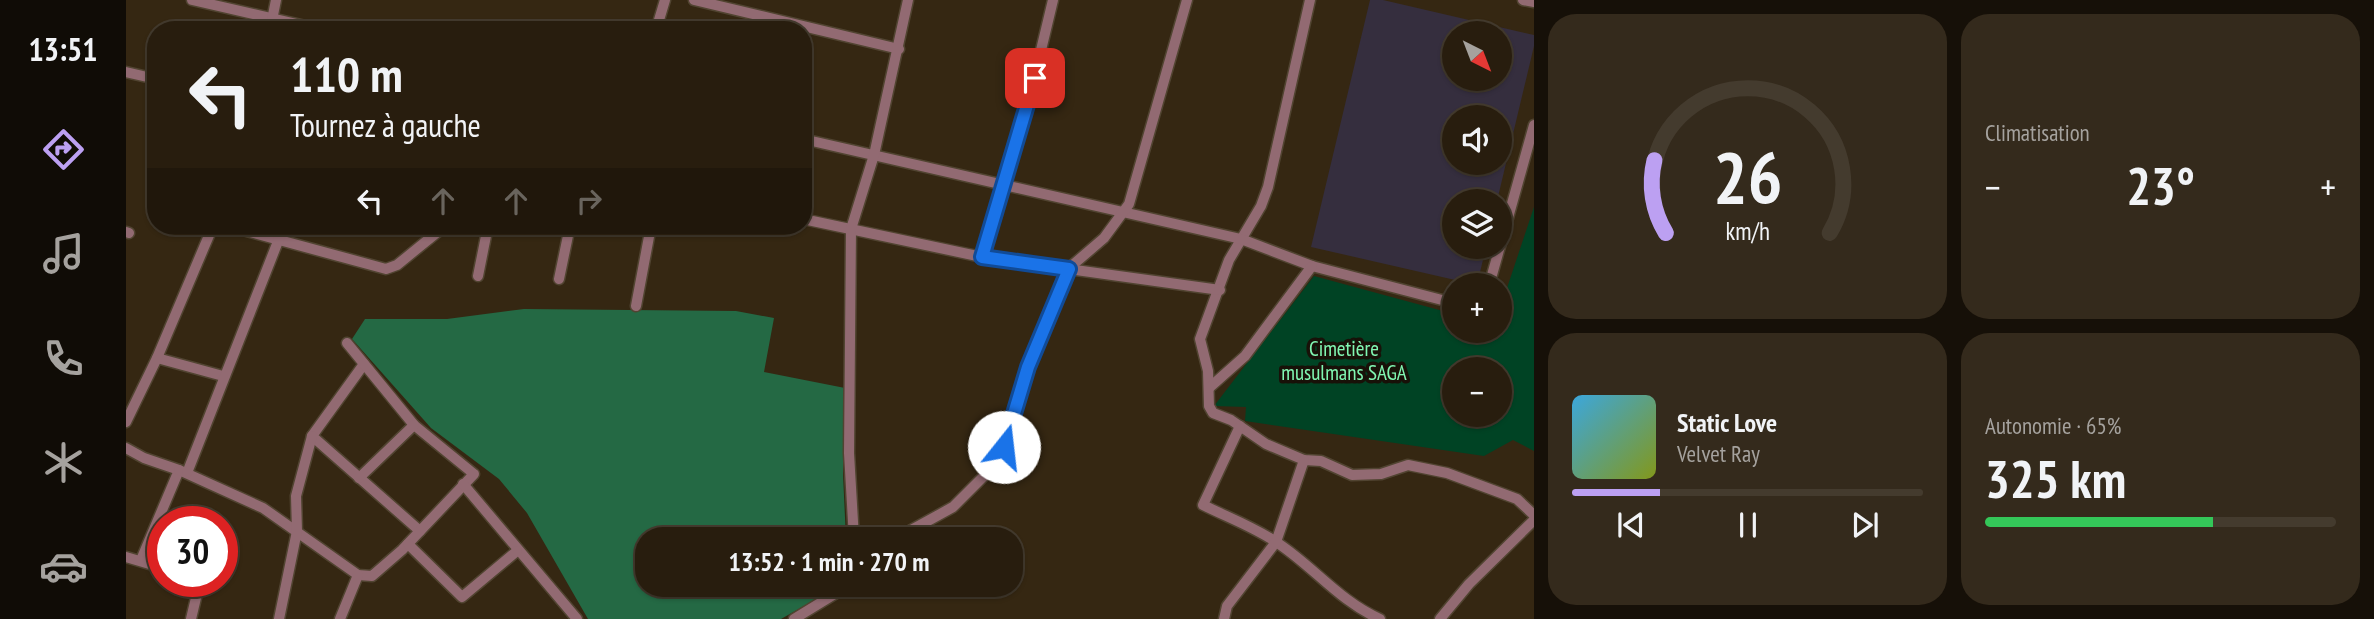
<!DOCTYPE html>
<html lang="fr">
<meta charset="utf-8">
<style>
:root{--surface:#281d0e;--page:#342a1c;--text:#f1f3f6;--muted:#a5a29e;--line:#443b2e;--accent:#bca0f2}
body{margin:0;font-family:"PT Sans Narrow",sans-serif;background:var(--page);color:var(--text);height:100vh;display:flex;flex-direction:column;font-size:26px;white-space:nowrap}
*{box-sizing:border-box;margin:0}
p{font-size:23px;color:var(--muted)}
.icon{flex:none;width:38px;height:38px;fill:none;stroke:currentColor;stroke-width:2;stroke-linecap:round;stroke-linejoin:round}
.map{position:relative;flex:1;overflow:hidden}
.drawer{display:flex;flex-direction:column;gap:14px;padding:14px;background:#161008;width:840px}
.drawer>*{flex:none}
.banner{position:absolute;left:21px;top:21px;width:665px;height:214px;border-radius:28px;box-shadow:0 2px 5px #0004,0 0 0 2px var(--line);background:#281d0e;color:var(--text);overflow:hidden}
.needle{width:46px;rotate:138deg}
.fabs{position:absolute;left:1316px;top:21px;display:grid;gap:14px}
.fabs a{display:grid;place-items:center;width:70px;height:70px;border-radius:50%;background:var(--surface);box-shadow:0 2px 5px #0004,0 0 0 2px var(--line);font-size:35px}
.speed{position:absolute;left:21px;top:506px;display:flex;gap:14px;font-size:35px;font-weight:700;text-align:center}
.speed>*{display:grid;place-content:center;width:91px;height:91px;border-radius:50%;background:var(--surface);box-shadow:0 2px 5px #0004,0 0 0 2px var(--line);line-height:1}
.speed .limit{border:10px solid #d22;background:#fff;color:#111}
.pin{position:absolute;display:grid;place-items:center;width:60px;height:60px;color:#fff;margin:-30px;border-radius:14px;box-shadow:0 4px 10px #0006}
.me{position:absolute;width:77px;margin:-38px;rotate:16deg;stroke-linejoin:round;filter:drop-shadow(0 0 5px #0008)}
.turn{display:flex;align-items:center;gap:24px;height:147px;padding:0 28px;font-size:32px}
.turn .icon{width:91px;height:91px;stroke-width:2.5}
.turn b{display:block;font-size:49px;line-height:60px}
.lanes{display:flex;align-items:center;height:66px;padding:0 28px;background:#0003;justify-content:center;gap:35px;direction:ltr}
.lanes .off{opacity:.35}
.big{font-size:52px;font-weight:700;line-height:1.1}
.drawer .card{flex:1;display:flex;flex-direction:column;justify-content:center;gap:10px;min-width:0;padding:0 24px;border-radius:28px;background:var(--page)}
.drawer .dial{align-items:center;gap:0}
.dial svg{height:182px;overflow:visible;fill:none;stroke:var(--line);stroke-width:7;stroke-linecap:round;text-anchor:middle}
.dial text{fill:var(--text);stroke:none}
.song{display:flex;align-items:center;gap:21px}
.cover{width:84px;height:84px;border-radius:10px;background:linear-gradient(135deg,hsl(200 70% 55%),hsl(70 70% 35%))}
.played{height:7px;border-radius:4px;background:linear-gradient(90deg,var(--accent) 25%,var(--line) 25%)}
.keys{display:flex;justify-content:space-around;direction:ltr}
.heat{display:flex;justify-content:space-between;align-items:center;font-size:38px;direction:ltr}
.charge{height:10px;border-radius:5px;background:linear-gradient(90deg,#34c759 65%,var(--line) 0)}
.drawer .tiles{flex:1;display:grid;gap:14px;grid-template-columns:repeat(2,1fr)}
.trip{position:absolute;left:509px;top:527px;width:388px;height:70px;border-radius:28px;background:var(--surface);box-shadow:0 2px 5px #0004,0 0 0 2px var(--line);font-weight:700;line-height:70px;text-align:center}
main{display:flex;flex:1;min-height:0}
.menu{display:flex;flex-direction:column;width:126px;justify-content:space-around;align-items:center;background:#100c06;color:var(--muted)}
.menu .icon{width:49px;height:49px}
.menu .active{color:var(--accent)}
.menu b{font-size:32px;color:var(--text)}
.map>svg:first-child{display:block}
</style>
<main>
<nav class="menu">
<b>13:51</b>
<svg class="icon active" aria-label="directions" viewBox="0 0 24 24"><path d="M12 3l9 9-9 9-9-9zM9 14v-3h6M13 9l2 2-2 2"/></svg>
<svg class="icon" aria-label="music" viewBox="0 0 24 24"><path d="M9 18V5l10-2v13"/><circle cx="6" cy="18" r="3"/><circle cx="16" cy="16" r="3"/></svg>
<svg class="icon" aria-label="phone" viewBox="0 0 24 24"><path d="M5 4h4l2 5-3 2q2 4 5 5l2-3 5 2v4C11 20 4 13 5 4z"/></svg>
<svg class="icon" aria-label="climate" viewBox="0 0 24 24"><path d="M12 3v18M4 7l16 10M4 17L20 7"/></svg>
<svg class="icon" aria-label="car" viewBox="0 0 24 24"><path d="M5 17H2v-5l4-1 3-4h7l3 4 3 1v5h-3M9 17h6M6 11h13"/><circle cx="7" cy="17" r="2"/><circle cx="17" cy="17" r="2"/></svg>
</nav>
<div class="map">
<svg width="1408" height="619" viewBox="0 0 1408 619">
<rect width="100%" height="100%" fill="#352712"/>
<path fill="#352e3e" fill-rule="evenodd" d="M1244,0H1257L1408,35V46L1371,201H1328V247H1360L1351,285L1185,247ZM1328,33H1374V79H1328ZM1328,117H1374V163H1328Z"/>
<path fill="#004324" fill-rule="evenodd" d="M1408,207V451L1387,440L1358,456L1119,421L1120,407L1088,406L1188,276L1328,314V331H1374V309ZM1328,369H1374V415H1328Z"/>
<path fill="#246944" d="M398,309L610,311L648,318L638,372L719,388L717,474L720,539H522V584L715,585L655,619H462L401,513L373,479L305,428L226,339L239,319H321Z"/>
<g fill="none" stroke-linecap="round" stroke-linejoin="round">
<defs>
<g id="minor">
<path d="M66,0L197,30"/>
<path d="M568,0L773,49"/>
<path d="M1184,0L1142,187L1135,206L1103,260L1074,339L1082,371L1083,406L1087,413L1105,420L1140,444L1178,460L1195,461L1226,475L1255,474L1282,465L1321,473L1391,499L1408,515"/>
<path d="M1397,0L1408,2"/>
<path d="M144,30L150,0"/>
<path d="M530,30L539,0"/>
<path d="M0,72L30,79"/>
<path d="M677,139L1115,239L1186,266L1316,300L1328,299"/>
<path d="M677,219L856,257L1094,290"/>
<path d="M102,226L260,269L271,265L319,226"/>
<path d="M0,232L3,233"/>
<path d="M856,257L898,121L927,0"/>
<path d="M352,276L362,226"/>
<path d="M433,279L444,226"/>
<path d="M1360,285L1366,275L1408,125"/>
<path d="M510,306L525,226"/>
<path d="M31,358L97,376"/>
<path d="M238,364L186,436L294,531"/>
<path d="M1083,388L1119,356L1186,266"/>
<path d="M0,422L31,358L87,226"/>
<path d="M1114,426L1077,505C1101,517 1128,527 1150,542C1186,565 1213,601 1254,619"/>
<path d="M0,448L18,458L53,470L15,560"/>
<path d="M53,470L137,508L232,575L246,576L276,550L348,474L288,425L221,343"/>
<path d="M61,473L158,226"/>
<path d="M233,478L288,425"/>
<path d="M337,484L451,619"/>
<path d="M728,539L723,453L725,229L748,155L782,0"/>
<path d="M769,539L827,507L862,472L878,447L895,386L942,269L978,238L1003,204L1061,0"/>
<path d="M282,544L336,597L391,551"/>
<path d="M0,557L37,568"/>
<path d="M65,619L74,581"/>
<path d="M153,619L171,531L170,496L186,436"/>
<path d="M214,619L232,575"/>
<path d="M668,619L725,584"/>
<path d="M1098,619L1101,606L1150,542L1178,460"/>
<path d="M1314,619L1343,584L1408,520"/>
</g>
</defs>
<use href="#minor" stroke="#514431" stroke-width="13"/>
<use href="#minor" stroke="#926a72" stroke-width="10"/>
</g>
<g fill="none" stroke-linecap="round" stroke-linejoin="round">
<defs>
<path id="route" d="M878,447L902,367L943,269L856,257L909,78"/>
</defs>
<use href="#route" stroke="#114b97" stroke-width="18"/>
<use href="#route" stroke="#1a73e8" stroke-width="12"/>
</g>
<g text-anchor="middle" stroke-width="7" stroke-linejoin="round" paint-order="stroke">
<g font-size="21" fill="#81f7b2" stroke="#181108">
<text x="1218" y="356">Cimetière<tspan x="1218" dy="24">musulmans SAGA</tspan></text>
</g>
</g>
</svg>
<div class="fabs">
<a><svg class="needle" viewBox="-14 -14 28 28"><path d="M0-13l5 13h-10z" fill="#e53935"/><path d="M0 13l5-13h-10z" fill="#a5a29e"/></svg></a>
<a><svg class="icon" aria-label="sound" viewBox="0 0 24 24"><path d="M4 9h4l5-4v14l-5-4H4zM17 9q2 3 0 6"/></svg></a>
<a><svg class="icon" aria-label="layers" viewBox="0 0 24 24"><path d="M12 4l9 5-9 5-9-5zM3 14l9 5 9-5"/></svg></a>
<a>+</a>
<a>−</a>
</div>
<div class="speed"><div class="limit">30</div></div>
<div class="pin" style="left:909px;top:78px;background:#d93025"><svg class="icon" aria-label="arrive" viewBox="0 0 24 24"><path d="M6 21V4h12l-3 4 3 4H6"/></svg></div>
<svg class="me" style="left:878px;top:447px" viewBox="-20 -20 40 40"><circle r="19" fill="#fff"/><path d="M0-13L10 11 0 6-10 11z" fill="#1a73e8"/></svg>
<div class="trip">13:52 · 1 min · 270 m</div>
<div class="banner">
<div class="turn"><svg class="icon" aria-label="left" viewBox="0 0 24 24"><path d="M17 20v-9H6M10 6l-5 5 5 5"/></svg><div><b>110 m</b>Tournez à gauche</div></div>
<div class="lanes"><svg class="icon" aria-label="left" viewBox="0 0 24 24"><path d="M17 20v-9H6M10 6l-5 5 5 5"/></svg><svg class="icon off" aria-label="ahead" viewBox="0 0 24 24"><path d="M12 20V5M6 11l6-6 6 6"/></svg><svg class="icon off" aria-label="ahead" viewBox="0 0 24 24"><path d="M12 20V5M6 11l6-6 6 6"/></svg><svg class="icon off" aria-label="right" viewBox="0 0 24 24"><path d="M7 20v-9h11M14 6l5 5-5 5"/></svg></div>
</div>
</div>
<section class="drawer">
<div class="tiles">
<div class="card dial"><svg viewBox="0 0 100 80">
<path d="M14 69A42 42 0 1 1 86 69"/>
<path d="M14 69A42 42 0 0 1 9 37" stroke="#bca0f2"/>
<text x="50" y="56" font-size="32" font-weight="700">26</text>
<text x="50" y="72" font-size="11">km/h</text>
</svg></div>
<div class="card"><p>Climatisation</p>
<div class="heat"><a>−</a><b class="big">23°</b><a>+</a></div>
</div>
<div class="card">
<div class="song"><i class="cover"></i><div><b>Static Love</b><p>Velvet Ray</p></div></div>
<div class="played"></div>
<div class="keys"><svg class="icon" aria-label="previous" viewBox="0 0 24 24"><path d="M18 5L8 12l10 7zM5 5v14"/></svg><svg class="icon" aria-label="pause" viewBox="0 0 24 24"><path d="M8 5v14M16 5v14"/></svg><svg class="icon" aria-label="next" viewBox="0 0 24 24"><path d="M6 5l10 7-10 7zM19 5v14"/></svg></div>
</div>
<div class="card"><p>Autonomie · 65%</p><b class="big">325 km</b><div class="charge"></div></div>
</div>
</section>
</main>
